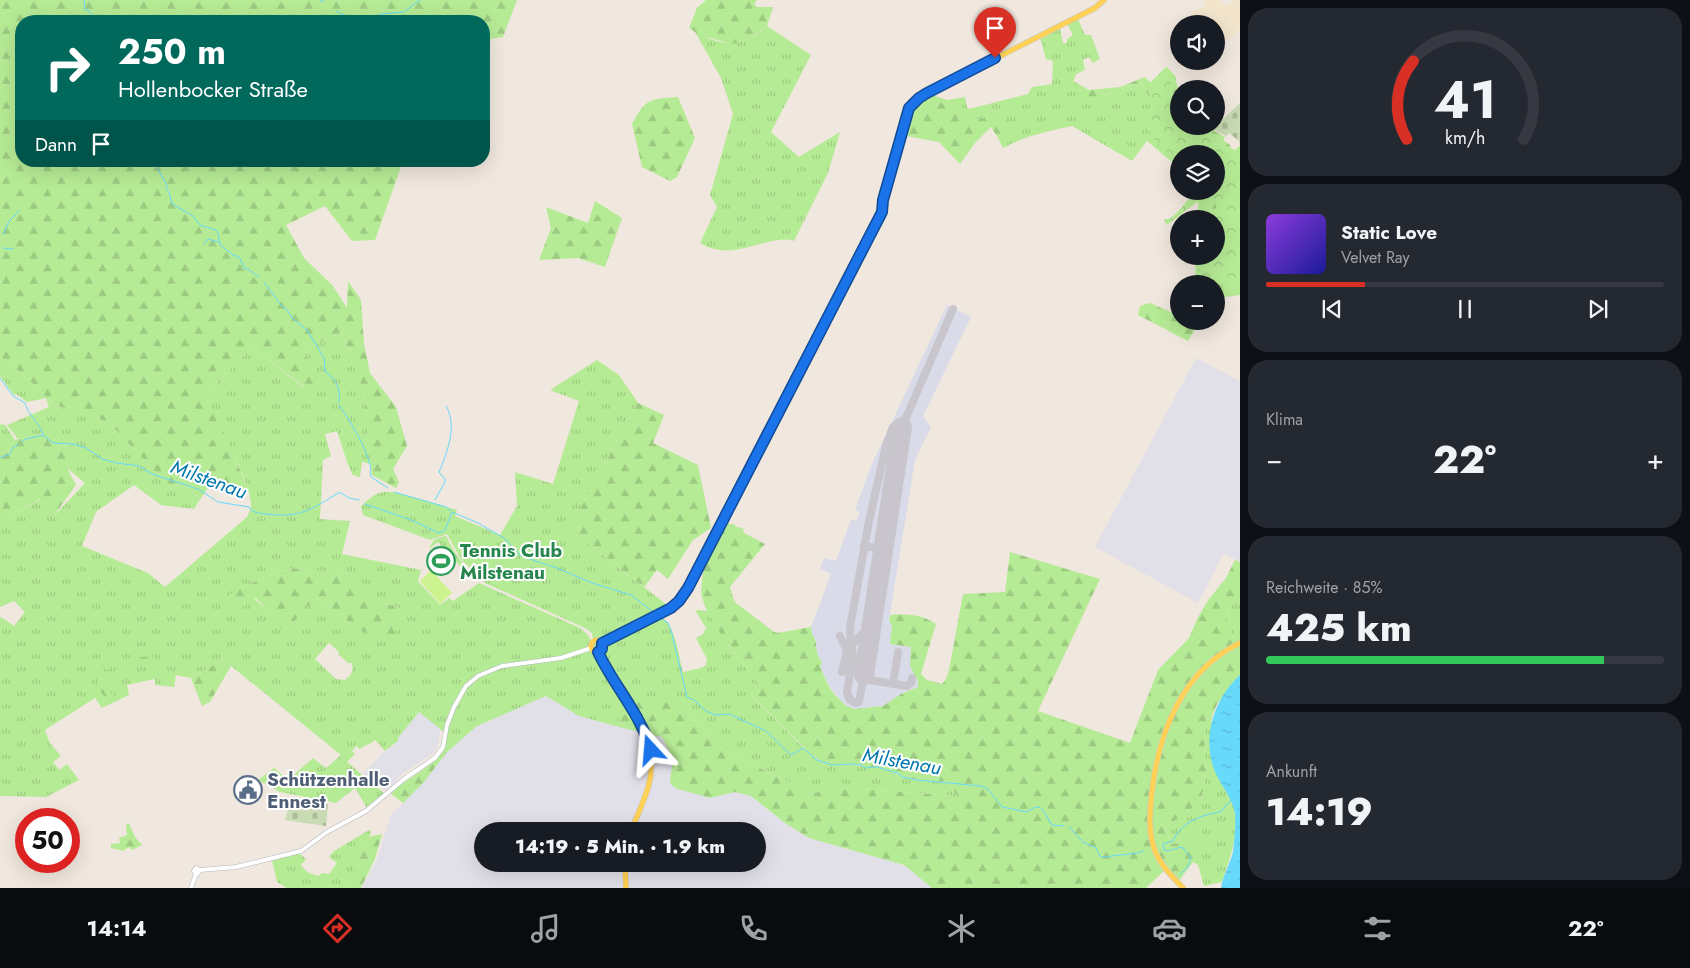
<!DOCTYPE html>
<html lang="de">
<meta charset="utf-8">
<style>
:root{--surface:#171b24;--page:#242831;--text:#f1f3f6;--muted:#9ea1a6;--line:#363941;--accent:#d93025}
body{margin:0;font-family:Jost,sans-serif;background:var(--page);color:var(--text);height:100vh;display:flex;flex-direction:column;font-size:19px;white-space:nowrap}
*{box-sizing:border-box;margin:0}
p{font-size:16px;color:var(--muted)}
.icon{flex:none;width:28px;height:28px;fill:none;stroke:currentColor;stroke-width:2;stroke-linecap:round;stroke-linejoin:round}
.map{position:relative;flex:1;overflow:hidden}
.details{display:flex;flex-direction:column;gap:8px;padding:8px;background:#0d0f14;width:450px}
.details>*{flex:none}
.top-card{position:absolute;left:15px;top:15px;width:475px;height:152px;border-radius:20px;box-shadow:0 5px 20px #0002;background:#00695c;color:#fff;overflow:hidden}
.tools{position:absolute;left:1170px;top:15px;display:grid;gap:10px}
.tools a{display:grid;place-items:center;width:55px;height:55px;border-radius:50%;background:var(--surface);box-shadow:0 5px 20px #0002;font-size:25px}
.speed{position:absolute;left:15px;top:808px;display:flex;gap:10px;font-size:25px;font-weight:700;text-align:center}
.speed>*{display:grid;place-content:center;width:65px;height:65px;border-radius:50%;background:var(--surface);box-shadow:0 5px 20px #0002;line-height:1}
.speed .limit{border:8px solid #d22;background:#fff;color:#111}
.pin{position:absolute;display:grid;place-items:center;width:42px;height:42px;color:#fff;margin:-51px -21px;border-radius:50% 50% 50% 0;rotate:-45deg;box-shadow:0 0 5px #0007}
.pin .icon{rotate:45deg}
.me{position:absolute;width:55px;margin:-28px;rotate:341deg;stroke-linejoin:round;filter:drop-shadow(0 0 4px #0008)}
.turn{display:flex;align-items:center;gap:18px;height:105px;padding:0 20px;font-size:22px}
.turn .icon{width:65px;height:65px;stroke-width:2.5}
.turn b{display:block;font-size:35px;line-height:42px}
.then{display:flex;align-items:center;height:48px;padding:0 20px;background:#0003;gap:10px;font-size:19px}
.big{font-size:38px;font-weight:800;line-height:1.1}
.details .widget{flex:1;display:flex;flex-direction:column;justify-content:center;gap:8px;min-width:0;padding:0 18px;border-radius:20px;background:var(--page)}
.details .dial{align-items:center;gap:0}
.dial svg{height:130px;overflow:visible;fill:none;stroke:var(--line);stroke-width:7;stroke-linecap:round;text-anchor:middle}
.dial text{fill:var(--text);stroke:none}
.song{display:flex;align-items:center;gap:15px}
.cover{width:60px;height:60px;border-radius:8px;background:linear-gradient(135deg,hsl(270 70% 55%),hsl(240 70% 35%))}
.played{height:5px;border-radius:2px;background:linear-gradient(90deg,var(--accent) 25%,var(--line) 25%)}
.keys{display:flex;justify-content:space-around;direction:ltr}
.heat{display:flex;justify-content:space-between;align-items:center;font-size:28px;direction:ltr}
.charge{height:8px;border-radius:4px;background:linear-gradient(90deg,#34c759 85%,var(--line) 0)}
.trip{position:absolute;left:474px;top:822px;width:292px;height:50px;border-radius:25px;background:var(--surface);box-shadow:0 5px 20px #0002;font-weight:800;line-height:50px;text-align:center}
.tabs{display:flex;height:80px;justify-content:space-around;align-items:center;background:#090b0e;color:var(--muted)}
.tabs .icon{width:35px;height:35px}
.tabs .active{color:var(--accent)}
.tabs b{font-size:22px;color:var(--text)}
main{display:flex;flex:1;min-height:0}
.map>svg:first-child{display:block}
</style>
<main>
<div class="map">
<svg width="1240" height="888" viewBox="0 0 1240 888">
<defs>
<pattern id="grass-tufts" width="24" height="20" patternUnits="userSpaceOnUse" patternTransform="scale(1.25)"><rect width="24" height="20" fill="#b6eb95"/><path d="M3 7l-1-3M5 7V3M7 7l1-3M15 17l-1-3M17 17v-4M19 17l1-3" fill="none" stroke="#9dca81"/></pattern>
<pattern id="forest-firs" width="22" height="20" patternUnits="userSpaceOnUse" patternTransform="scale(1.25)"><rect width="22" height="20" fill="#b6eb95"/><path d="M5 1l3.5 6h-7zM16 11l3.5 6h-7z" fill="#9dca81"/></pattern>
<pattern id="cemetery-stones" width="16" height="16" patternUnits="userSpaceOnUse" patternTransform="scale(1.25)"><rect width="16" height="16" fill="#c8dbb3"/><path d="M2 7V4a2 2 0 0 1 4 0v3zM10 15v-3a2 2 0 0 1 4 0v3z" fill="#acbc9a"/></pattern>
<pattern id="park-crowns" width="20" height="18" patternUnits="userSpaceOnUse" patternTransform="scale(1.25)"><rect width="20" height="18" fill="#b6eb95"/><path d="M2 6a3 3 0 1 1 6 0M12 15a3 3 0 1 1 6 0" fill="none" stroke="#9dca81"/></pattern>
<pattern id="water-ripples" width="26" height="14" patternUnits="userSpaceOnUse" patternTransform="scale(1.25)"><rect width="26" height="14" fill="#67d9fb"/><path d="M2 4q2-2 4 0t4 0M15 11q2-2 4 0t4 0" fill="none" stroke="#5abbd7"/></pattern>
</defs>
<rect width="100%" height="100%" fill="#f0e7de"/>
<g fill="#e1dfe8" fill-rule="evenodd">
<path d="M1196,358L1240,381V562L1224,553L1198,603L1095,547Z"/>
<path d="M546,696L579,716L662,737L673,758L670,782L710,798L735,792L751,796L785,823L809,838L904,865L932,888H362L377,859L391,815L424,782L447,752L477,726ZM482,831H758V864H482Z"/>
<path d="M419,712L441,729L437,748L432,754L401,775L386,791L363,773L378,759L377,758L398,741V738Z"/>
</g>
<path fill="#f2e5cc" d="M1204,0H1219L1226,7L1235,0H1240V31L1216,46V24H1197L1190,13L1206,6L1203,1Z"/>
<path fill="#d9dce8" d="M947,305L971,317L923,416L931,427L915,460L889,620L892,625L890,644L911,647L910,666L918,681V687L901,694L883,706L855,709L846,706L841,701L828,684L820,666L822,662L816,654V640L811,634V627L831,574L820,569L824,558L836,561L851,519L856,521L860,512L855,510L871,466Z"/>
<g fill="url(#grass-tufts)" fill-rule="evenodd">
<path d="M1078,19L1085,35H1091L1100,59L1093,63L1089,57L1083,60L1085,70L1076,74L1071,89L1083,91L1084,100L1096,99L1135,84L1143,86L1152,101L1148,126L1166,152L1192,135L1179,154V168L1147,141L1132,161L1072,126C1048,131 1025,136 1003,148L998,138L1014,125L991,110L985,118L969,121L965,118L966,110L919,98L927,93L947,100L965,97L967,107L969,109L1028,94L1032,87L1052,84L1053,61L1046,59L1040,37L1060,28L1063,43H1067V39L1073,35L1067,24Z"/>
<path d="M767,26L811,55L771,132L799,157L840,132L828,173L794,241C785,238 777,240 768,242C742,248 724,257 700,243L717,207L710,195L733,114L721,78L695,32C711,42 733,47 751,38C757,36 762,30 767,26Z"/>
<path d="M341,332L363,389L371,464L362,462L360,477L353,475L348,465L337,431L325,434L331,456L323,460L320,519L350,521L342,554L421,570L418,581L440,605L449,598L453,601L479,583L580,628C587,634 592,636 590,645L593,641L592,633L587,629L485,583L461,559L447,534L430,540L363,515L361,507C365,501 376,493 383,492C396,490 442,506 457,510L455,516L500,535L517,506L515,472L553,484L579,401L550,390L597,360L619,375L638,403L569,529L671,608L660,615C676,626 678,654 683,672L701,668L706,665L707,659L696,638L703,634L706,628L695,610L708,611L729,646L761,686L751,695L811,755L817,760L843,765L851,764L869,768L877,767L885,768L903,777L917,780L949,782L957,796L849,788L811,793L725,751L683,708L618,719L627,729L579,716L546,696L477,726L447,752L443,751L446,746L444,744L445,733L419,712L398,738V741L385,751L375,740C370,745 364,745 360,749L356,746L352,751L355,754L347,762L384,793L367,808L355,788L336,803L280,792L258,780L274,768L288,780L313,758L326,768L341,755L231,666L222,660L191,678L176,675L174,687L155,685V679L127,685L129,695L102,708L95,698L45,730L50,743L61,756L53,762L59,770L67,764L79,780L46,797L0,796V618L1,617L14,626L25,612L14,601L0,607V522L41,499L53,517L85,483L67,468L81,449L71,445L52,443L43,434L18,439L7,425L49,407L46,398L27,402L16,394L14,395L0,376V356L20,372L55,405L109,422L165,483L191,488L199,501L194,509L161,505L134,485L96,512L82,546L148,573L165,587L247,517C248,514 251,510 251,507C254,487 214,416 204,396L252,347L303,387L320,380L303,351ZM291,568L346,573L351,588L358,594L405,610L354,627L327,604L315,598L270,628L279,616L266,609L241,587ZM329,643L339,652L338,654L348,663H352C353,671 352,675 345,680L336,679L315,659Z"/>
<path d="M2,424L6,426L15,440L6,454L0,457V425Z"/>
<path d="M446,536C452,550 460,560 470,571L460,566L438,542L429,549C433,539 436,538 446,536Z"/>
<path d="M1240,594V619L1237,620L1233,640C1225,623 1223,606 1240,594Z"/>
<path d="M1212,716C1210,737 1208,758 1218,777C1224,789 1234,801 1235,815C1238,838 1229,861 1222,882L1204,886L1198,865L1193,862L1198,855L1173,844L1164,829L1201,801L1207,769L1204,756L1206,720Z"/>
<path d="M369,830L371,833L369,837L346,888H287L277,882L272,860L299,853L306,859L301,865L307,872L318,876L322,873L329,874L337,863L329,857L334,851Z"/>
</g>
<g fill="url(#forest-firs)">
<path d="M0,0H517L503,37L484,40V21H21V161H403L375,240L352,241L325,206L286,225L304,258L333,286L347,308L348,281L361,300L364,344L370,373L396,407L407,446L393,469L399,482L396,488L372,475L363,389L341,332L303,351L321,381L304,387L252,347L204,396L228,440L249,492L208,488L199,501L191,488L165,483L109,422L55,405L20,372L0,356Z"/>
<path d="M706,0H757L754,4L757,7H773L767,26L752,38L733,44L701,36L689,28L697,8Z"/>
<path d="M1167,67L1176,77V81L1179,91V126L1211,129L1225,137L1223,140L1230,145L1231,148L1235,150L1239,146L1240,147V293L1216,284H1194L1195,281L1196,256H1216V219H1198V191H1216L1227,176L1215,148L1192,135L1165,152L1151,136L1148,126L1140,123L1150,112L1152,101L1143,86L1135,84L1096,99L1084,100L1082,91L1071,89L1073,81L1089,90L1120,87L1145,77L1151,83Z"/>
<path d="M678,97L695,138L677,177L670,181L642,167L632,124C646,98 650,99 678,97Z"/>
<path d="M919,98L964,108L966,110L965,118L969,120L985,118L991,110L1015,125L998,138L991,127L975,143L960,164L939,142L901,135L905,119Z"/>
<path d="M595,201L622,218L605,267L578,258L539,260L551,228L546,207L588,223Z"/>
<path d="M1150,303L1175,314L1179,308V321H1200L1188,341L1138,315L1140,306Z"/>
<path d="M638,403L664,415L653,443L698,465L711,528L693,540L668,579L657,570L644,587L569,529Z"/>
<path d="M43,434L52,443L71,445L81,449L67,468L76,485L53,517L40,499L0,522V457L6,454L15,440Z"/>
<path d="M724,520L730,524H734L736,527L743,528L744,533L765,544L730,587L733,598L736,603L774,632L778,633L811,627C811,634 815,637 816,643C817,652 816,653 822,662L820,666L828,685L835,695L846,706L855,709L883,706L901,694L918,687V681L910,666L911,647L890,644L892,625L889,620L890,615C908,614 920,614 936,624L921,674L927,680L942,684L946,679L949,670L963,594L1005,592L1010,552L1100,579L1038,711L1130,743L1158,670L1189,638L1198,617L1209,599L1226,578L1235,560L1240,562V594C1223,606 1225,622 1233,639L1237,620L1240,619V675L1217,704L1212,716L1206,720L1204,756L1207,769L1201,801L1164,829L1173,844L1195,841L1198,855L1179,881L1168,867L1146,888H932L904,865L809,838L785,823L751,796L735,792L710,798L675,788L670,783L673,758L662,737L627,729L618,719L636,692L683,708L725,751L811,793L849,788L957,796L948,782L917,780L903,777L897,773L877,767L865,768L861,765L851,764L832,765L823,762L811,755L801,744L751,695L761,686C744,664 708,623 702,597C700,588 703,576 704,566L701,564Z"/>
<path d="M291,568L346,573L351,588L358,594L405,610L391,644L354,627L327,604L315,598L288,628H269L279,616L266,609L256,598L239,609L222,600L241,587Z"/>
<path d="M150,656L154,657V661L119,662L107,670L101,682L106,690L114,695L111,700L104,696L96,686L106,667L97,662Z"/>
<path d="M222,660L231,666L210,702L202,706L191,678Z"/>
<path d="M443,751L447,752L424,782L403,803L390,793C405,780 433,766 443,751Z"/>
<path d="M129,823L135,837L142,845L132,850L129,847L123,851L111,848V844L120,843L119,838L127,835L126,824Z"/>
<path d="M382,834L375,859L361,888H346L369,837Z"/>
</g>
<g fill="url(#cemetery-stones)">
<path d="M1240,103V147L1239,141L1229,133L1226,136L1213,129Z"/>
<path d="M292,797L328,804L326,826L285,820Z"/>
</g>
<path fill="url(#park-crowns)" d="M1166,67L1179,110V126H1190L1200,134L1222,146L1228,152L1232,158L1240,159V295L1216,298V284H1197L1202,256H1216V219H1207L1212,216L1217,210L1213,195L1205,196L1167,225L1164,220C1167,219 1170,219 1172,217C1177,214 1191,197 1194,191H1216V154H1179V165L1151,136L1148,125L1140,123C1152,110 1155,104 1146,87Z"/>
<path fill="#cdf390" d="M431,570L452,593L440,604L420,581Z"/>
<path fill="url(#water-ripples)" d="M1240,675V888H1221C1223,875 1230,864 1233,852C1234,844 1236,821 1235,814C1233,800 1223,788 1217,776C1200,742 1213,699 1240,675Z"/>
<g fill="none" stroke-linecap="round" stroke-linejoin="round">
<g stroke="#67d9fb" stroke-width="1">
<path d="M84,0L85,9L89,11L96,21"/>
<path d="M320,0L324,2"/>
<path d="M336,11L349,18L364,21"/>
<path d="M368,21L381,14L404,12L420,0"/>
<path d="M161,161L157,168L167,185L166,189L169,192L172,204L193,216L200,225L216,230L218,233L220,245L233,255L239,257L245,269H248L259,277"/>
<path d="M3,234L9,221L20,210"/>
<path d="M204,244L208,239L218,242"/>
<path d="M3,248L13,249"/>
<path d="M264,282L281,305L288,311L292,318L307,330L324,358L325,371C336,380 341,387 339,402"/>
<path d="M0,378L13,396L25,403C29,417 39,422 43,434"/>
<path d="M339,405C351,423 365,444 370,465C371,468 370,473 371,477L388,488"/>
<path d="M22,442L26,439L43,435L53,443L73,444L86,448L102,459L117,463L139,466L152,474L198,489L218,502L249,507C253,513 259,513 266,514C300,518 311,510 338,493H341L349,498L359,500"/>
<path d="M0,458L10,454L13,447L18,445"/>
<path d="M394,492L446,507L451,511"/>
<path d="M435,500L445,482V479L439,472C447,453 458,425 446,406"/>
<path d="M365,504L411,520L439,533L445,530L452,512L478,523L504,538L521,556L557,568L592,583L631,595L656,614"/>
<path d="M659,617L668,623L671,630L687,697L694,700L706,711L715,715L729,714L766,731L791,755L803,748L817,760L832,765L851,764L861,765L865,768L877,767L897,773L903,777L917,780L981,786L988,789L1002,807L1027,812C1044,799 1044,815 1052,825L1064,826"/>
<path d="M1069,827L1083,842L1096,848L1100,856L1103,857L1138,853L1143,851"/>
<path d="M1180,874L1187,868L1191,858L1182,847L1167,851L1164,850L1163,844L1173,841C1179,827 1192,819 1206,815C1212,813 1217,813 1222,811L1226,805L1231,801"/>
</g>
<g stroke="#c8c6cc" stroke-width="8">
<path d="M886,446L893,427L897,426L902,427L953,309"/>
<path d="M864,546L883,549"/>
<path d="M840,636L847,650L842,672"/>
<path d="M850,647L872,623"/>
<path d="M853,657L859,662L866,658"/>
<path d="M864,675L859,702L856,703L850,700L847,692L853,657L850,632L851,622L869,521L886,446L893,443L899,448"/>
<path d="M864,675L869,680L907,686L911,683L912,678"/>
<path d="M893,684L898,652"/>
</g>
<path stroke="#c8c6cc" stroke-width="20" d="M864,675L902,427"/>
<defs>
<g id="minor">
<path d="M200,870L197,874L194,871L196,868L200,870L236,867L301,851L327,832L366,811L404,779L435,758L443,747L447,725L454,707L466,686L478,676L502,666L561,658L591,648"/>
<path d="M191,888L196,874"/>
</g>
<g id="major">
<path d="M882,202L909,109L919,98L927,93L1095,8L1104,0"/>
<circle cx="597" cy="646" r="6"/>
<path d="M602,643C630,627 666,619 686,591L882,212L883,200"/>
<path d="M598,652C619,698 664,733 648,788C643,803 637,817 631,831"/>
<path d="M625,864L626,888"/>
<path d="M1183,888C1172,876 1159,864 1154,848C1148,830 1150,810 1152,791C1159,731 1183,670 1240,643"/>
</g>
</defs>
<use href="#minor" stroke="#b2b5c2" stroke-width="5"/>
<use href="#major" stroke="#c8c8c8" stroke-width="6"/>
<use href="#minor" stroke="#fff" stroke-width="4"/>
<use href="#major" stroke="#ffd154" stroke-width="5"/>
</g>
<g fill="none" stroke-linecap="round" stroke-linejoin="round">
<defs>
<path id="route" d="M651,750C640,713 614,686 598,652L602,649V643L671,608L679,601L688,588L882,212L883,200L909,108L919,98L927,93L995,58"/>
</defs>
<use href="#route" stroke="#114b97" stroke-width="12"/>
<use href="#route" stroke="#1a73e8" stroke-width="9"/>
</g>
<defs>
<symbol id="stadium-ring" viewBox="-11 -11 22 22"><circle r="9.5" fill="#fff" stroke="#2e9e5b" stroke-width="1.5"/><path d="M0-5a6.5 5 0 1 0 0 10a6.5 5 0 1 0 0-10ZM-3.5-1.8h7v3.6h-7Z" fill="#2e9e5b"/></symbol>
<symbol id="civic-ring" viewBox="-11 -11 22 22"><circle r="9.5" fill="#fff" stroke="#5c6f8a" stroke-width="1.5"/><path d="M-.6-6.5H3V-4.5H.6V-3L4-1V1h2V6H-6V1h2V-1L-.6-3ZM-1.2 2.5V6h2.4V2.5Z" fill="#5c6f8a"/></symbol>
</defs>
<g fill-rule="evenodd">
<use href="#stadium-ring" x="425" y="545" width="32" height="32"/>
<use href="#civic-ring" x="232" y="774" width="32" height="32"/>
</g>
<g text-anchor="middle" stroke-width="4" stroke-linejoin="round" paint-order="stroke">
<g font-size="19" font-weight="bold" fill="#27864d" stroke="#fff" text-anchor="start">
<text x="460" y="557">Tennis Club<tspan x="460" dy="22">Milstenau</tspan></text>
</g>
<g font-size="19" font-weight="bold" fill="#4e5e75" stroke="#fff" text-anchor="start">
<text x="267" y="786">Schützenhalle<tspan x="267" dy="22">Ennest</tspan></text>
</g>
<g font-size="20" font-style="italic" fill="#0078ae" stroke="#fff">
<text transform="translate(209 479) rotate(20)" y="7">Milstenau</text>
<text transform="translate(902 761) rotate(10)" y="7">Milstenau</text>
</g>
</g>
</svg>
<div class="tools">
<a><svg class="icon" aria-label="sound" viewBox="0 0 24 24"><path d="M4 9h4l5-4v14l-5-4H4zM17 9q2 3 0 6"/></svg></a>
<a><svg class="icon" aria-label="search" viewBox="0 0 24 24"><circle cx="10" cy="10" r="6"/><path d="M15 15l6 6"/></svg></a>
<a><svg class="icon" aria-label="layers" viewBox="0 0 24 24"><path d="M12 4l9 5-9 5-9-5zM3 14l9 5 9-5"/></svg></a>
<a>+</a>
<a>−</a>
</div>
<div class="speed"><div class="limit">50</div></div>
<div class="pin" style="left:995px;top:58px;background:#d93025"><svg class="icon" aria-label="arrive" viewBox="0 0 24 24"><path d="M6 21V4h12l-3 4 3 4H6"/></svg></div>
<svg class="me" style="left:651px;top:750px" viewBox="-20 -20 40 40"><path d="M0-17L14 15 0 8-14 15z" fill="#1a73e8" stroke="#fff" stroke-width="4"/></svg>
<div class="trip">14:19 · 5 Min. · 1.9 km</div>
<div class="top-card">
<div class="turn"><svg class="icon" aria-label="right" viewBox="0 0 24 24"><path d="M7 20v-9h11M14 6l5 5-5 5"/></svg><div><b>250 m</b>Hollenbocker Straße</div></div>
<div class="then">Dann<svg class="icon" aria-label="arrive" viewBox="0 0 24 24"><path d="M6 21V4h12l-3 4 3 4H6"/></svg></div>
</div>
</div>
<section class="details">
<div class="widget dial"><svg viewBox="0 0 100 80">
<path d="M14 69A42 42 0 1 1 86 69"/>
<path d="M14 69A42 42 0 0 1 18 21" stroke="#d93025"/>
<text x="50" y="56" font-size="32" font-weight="700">41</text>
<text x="50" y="72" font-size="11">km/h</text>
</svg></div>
<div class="widget">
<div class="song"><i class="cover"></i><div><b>Static Love</b><p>Velvet Ray</p></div></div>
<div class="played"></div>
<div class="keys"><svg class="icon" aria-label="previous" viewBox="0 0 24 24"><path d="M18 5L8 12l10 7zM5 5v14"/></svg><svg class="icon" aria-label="pause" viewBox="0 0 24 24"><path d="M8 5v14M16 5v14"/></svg><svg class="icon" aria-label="next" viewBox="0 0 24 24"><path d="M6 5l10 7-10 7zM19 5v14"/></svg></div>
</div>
<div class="widget"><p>Klima</p>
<div class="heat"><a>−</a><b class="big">22°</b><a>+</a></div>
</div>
<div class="widget"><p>Reichweite · 85%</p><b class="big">425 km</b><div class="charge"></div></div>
<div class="widget"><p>Ankunft</p><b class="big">14:19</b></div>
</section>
</main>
<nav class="tabs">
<b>14:14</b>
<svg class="icon active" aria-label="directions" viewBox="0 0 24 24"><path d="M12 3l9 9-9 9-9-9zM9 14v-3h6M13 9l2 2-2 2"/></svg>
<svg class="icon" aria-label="music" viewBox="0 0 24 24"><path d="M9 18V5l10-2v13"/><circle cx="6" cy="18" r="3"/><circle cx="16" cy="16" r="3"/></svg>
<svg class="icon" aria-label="phone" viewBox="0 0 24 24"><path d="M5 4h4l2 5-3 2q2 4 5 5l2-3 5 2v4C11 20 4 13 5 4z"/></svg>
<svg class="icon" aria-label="climate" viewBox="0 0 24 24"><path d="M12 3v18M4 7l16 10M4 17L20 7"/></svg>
<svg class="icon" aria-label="car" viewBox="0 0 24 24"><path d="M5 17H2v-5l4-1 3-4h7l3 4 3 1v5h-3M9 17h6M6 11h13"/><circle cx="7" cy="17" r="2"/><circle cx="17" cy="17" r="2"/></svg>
<svg class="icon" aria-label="filters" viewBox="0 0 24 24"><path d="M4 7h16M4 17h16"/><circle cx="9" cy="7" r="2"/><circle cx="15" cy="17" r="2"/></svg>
<b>22°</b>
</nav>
